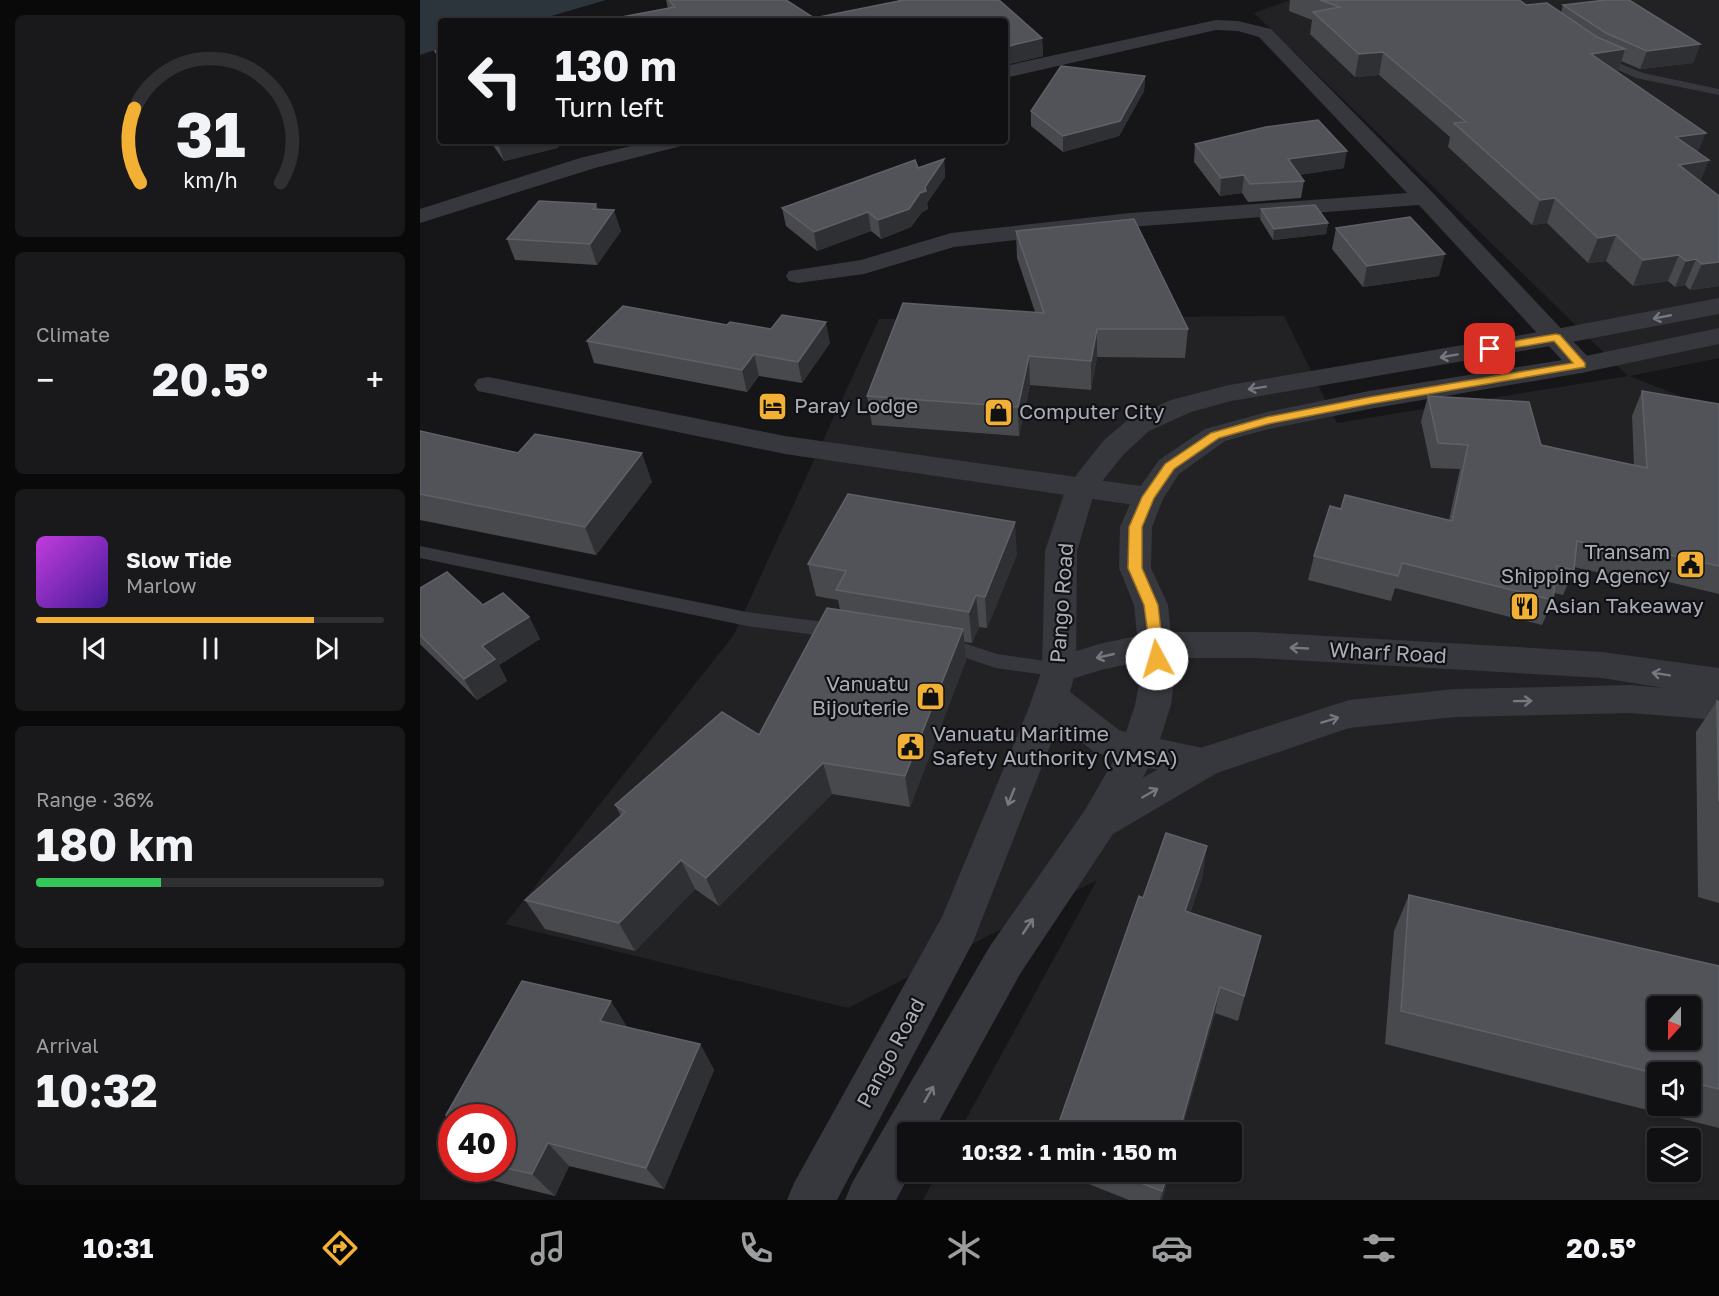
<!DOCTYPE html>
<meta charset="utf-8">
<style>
:root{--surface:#101012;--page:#19191b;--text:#f1f3f6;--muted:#9c9d9f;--line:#303032;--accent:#f2b134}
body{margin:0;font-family:"Golos Text",sans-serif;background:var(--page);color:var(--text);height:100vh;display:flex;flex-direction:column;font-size:22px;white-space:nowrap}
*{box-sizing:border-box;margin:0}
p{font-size:20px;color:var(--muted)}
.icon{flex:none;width:33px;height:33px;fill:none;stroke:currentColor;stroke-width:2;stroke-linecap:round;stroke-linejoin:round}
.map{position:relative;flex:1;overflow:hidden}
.sheet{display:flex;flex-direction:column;gap:15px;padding:15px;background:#09090a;width:420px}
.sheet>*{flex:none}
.banner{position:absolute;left:18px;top:18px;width:570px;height:126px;border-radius:6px;box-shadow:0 2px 4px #0004,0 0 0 2px var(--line);background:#101012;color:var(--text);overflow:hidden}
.needle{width:39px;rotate:201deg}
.buttons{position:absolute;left:1227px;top:996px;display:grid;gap:12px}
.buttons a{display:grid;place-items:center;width:54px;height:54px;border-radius:6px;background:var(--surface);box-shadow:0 2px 4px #0004,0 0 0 2px var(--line);font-size:30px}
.speed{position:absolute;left:18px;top:1104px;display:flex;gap:12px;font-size:30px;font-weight:700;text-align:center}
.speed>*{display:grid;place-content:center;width:78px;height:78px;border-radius:50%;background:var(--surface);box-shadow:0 2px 4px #0004,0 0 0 2px var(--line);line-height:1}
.speed .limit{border:9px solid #d22;background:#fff;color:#111}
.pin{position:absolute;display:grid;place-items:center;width:51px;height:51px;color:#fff;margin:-26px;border-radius:12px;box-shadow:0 3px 9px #0006}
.me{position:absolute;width:66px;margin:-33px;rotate:354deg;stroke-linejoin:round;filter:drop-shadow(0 0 4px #0008)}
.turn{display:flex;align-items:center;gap:21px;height:126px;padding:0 18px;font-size:27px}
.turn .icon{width:78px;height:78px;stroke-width:2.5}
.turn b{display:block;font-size:42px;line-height:51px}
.big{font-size:45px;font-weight:700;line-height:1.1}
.sheet .card{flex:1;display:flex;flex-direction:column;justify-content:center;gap:9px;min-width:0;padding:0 21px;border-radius:9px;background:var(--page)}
.sheet .dial{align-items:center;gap:0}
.dial svg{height:156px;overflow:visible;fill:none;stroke:var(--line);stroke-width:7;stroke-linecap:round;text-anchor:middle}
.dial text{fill:var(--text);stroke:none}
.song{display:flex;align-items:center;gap:18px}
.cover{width:72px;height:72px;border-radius:9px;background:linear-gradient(135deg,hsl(290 70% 55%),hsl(260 70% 35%))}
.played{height:6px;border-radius:3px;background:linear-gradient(90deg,var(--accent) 80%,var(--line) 80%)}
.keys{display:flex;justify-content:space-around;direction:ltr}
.heat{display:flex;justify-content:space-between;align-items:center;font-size:33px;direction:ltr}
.charge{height:9px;border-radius:4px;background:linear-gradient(90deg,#34c759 36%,var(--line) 0)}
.trip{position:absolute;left:477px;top:1122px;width:345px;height:60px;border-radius:6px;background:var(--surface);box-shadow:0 2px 4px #0004,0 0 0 2px var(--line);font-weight:700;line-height:60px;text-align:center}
.tab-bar{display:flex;height:96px;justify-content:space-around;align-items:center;background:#060607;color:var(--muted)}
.tab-bar .icon{width:42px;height:42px}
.tab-bar .on{color:var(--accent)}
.tab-bar b{font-size:27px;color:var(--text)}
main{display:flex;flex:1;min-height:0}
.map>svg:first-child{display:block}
</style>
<main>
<section class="sheet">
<div class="card dial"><svg viewBox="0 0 100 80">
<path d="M14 69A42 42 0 1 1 86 69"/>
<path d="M14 69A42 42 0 0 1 11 31" stroke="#f2b134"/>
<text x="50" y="56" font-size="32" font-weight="700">31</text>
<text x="50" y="72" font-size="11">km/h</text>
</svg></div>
<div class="card"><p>Climate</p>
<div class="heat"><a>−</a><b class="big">20.5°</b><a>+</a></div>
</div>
<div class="card">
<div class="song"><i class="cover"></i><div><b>Slow Tide</b><p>Marlow</p></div></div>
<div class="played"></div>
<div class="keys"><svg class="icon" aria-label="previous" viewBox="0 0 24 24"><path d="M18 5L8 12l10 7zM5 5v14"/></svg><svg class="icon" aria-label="pause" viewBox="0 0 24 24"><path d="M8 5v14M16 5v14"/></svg><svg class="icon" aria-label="next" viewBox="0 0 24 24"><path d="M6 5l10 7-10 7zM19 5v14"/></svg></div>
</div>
<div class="card"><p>Range · 36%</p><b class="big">180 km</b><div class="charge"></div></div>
<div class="card"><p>Arrival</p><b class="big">10:32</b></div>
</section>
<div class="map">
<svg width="1299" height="1200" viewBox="0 0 1299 1200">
<rect width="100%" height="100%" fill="#161618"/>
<path fill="#222225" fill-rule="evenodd" d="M870,0H1299V358L1209,376L1299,411V1200H503L518,1172H812V1132H539L677,880L428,1008L85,924L313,636L459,319L864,316L917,423L1208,376L834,13ZM1238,1006H1270V1040H1238ZM1238,1072H1270V1106H1238ZM1238,1138H1270V1172H1238Z"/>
<path fill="#2c353c" d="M0,0H186L114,21H21V48L0,55Z"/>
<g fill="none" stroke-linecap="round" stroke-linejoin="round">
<g fill="#37383d" fill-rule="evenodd">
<path d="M1177,54L1223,73L1299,89V95L1216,78L1173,59L1172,57Z"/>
<path d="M0,546L327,612L420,624L427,626L429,631L427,636L420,638L327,626L0,558Z"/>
<path d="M521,640L547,644L577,654L639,663L646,665L649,670L646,675L639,677L576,668L546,658L514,652L512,647L514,642Z"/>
</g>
<g fill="#37383d" fill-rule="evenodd">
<path d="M796,20L818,21L851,29L1013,193L1170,359L1174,365L1170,371L1161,373L1152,371L999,205L710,227L534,247L444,274L378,283L369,281L366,276L369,271L441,260L531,233L710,213L987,193L839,37L818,31L796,30L585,78V66Z"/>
<path d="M232,141H268L265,145L175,168L0,223V209L160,158Z"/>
<path d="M68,377L365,436L728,487L739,490L743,497L739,504L728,507L365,454L58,391L54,385L58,379Z"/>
<path d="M735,632H835L1182,652L1299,668V720L1210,713L1035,717L929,728L797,773L693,834L679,839L665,834L660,822L665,810L771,751L929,700L1035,689L1210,685L1244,688L1182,678L835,658H735L681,670L639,683L627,680L622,670L627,660L679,644Z"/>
</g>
<path fill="#37383d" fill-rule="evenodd" d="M1299,298V314L1136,345L811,401L771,412L729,431L704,454L675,490L657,551L656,670L650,692L699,730L706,732L715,705L721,673L714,605L699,568L700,527L713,497L739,460L785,429L847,412L949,391L1161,357L1299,328V344L1161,373L949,409L849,429L805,441L759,474L743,499L732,527L731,568L748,605L755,673L751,705L740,739L797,751L803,762L797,773L784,777L728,768L693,834L600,974L513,1132H488V1172H491L476,1200H425L432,1183L570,946L665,810L695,758L674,752L639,723L553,942L417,1200H367L374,1183L522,917L608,710L622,670L625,551L646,488L684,440L709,419L751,400L809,385L1136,329Z"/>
</g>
<g fill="#47494d" fill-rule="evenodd">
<path d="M246,0H366L394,18L478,1L477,0H579L622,38L623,56L585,65V21H180L248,9Z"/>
<path d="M870,0H1099L1106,5L1141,13L1143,5L1280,44L1273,63L1220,69L1201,61L1198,72L1278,152L1280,181L1299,196V286L1270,290L1265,285L1255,287L1248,281L1213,286L1186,261L1168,263L1127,223L1112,225L1028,147L1030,137L959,75L935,77L890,34L892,20L869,11Z"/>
<path d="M21,49V67L15,51Z"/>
<path d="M725,76L724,91L699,136L643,152L611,126V111Z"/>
<path d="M70,141H164L145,146L142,143L137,148L84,161Z"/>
<path d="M775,144L924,168L879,175L884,181L881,198L828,202L822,193L800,196L774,162Z"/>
<path d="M524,159L525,177L507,203L508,209L502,212L491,227L461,239L451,231L397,251L366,226L362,208L498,168Z"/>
<path d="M176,204L178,209L201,231L177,265L95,260L87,239Z"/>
<path d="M841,209L908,223L906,234L853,240L840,219Z"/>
<path d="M916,228L1019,276L943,287L912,249Z"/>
<path d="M596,231L768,329L765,358L677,357L671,390L610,385L599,436L452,425L447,396L615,312L597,258Z"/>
<path d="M307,325L410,343L382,383L339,376L327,392L174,363L167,341Z"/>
<path d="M1222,391L1299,404V594L1224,576L1221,582L1154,567V570L1143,595L1134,593L1133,600L1122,625L975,588L971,601L888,580L894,556L1029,520L1040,469L1011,468L1001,421L1008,396L1121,445L1214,465L1212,416Z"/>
<path d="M0,431L232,482L176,555L0,520Z"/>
<path d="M597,554L567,628L559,627L552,643L544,642L546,660L490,807L412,794L299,906L275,889L215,951L125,929L105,900L201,816L195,805L339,735L420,610L418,600L396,596L388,564Z"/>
<path d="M0,588L109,617L120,639L79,665L87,681L57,700L0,644Z"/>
<path d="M1297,701L1299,702V903L1278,897L1276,732Z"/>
<path d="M783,875L770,913L841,936L818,1021L795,1013L761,1132H637V1128L723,898Z"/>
<path d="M989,895L1299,966V1128L965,1044L974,931ZM1238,1072H1270V1106H1238Z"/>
<path d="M208,1028L280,1044L294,1070L244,1189L149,1166L135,1196L70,1180L57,1168H82V1118H32V1120L26,1115Z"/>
<path d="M661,1172H750L742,1200H709L661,1181Z"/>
</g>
<g fill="#2f3033">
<path d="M622,38L623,56L585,65V47Z"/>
<path d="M1280,44L1273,63L1220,69L1227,51Z"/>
<path d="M1205,49L1198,72L1171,54Z"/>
<path d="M963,52L959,75L935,77L939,54Z"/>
<path d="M725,76L724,91L699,136L643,152V136Z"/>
<path d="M1286,133L1276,157L1256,137Z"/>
<path d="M77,141H141L142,143L137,148L84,161Z"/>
<path d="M143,141H164L145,146Z"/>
<path d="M927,151L924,168L865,177L868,159Z"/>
<path d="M524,159L525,177L507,203L508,209L502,212L491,227L461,239L458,220L500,193Z"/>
<path d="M1289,160L1279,185L1259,165Z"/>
<path d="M824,175L822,193L800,196L801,178Z"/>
<path d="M1135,198L1127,223L1112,225L1120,200Z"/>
<path d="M194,210L201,231L177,265L170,244Z"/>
<path d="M448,212L451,231L397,251L394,232Z"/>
<path d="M908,223L906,234L853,240L854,229Z"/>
<path d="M1196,235L1186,261L1168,263L1178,238Z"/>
<path d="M1025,254L1019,276L943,287L947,266Z"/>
<path d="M1259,255L1248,281L1213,286L1223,260Z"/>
<path d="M1276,259L1265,285L1255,287L1266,261Z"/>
<path d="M1299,262V286L1270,290L1282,264Z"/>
<path d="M406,322L410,343L382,383L378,362Z"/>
<path d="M677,329V357L671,390V361Z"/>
<path d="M334,354L339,376L327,392L322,370Z"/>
<path d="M609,356L610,385L599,436L598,407Z"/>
<path d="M222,453L232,482L176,555L165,527Z"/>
<path d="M595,522L597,554L567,628L565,597Z"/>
<path d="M556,595L559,627L552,643L549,612Z"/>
<path d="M109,617L120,639L79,665L87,681L57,700L44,679L62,646Z"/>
<path d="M543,629L546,660L490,807L485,776Z"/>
<path d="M403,763L412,794L299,906L286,878Z"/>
<path d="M787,846L783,875L761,938L765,911Z"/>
<path d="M261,860L275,889L215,951L199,923Z"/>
<path d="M800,987L795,1013L761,1132H759Z"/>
<path d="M191,1001L208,1028L180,1021Z"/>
<path d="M280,1044L294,1070L244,1189L226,1168Z"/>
<path d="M128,1143L149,1166L135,1196L112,1174Z"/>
<path d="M748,1172H750L742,1200H740Z"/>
</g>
<g fill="#525359" stroke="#5f6168" stroke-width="1.5" fill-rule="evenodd">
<path d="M249,0H366L394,18L484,0H579L622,38L585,47V21H180L255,7Z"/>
<path d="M900,0H1099L1106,5L1127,3L1177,37L1205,49L1171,54L1286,133L1256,137L1289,160L1259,165L1299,196V262L1282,264L1276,259L1266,261L1259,255L1223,260L1196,235L1178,238L1135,198L1120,200L1034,123L1046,122L963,52L939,54L893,12L920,7Z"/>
<path d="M1186,0H1209L1280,44L1227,51L1186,33L1143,5Z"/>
<path d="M21,49V60L15,51Z"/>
<path d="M641,66L725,76L700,121L643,136L611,111Z"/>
<path d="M898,120L927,151L868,159L884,181L830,184L824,175L801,178L775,144L846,127Z"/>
<path d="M524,159L505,187L506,191L500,193L489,209L458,220L448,212L394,232L362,208L495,160L498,168Z"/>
<path d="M119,201L176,204L173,209L194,210L170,244L87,239Z"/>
<path d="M895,205L908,223L854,229L841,209Z"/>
<path d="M990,217L1025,254L947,266L916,228Z"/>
<path d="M714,219L768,329H677L671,361L609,356L598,407L447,396L483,303L624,313L596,231Z"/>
<path d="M203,306L307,325L310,322L351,329L362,315L406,322L378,362L334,354L322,370L167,341Z"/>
<path d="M1222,391L1299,404V566L1233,551L1234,558L1157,541L1154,570L1137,566L1133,600L982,563L978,576L894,556L910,506L921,509L925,495L1032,521L1048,445L1018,443L1008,396L1109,402L1121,445L1227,468Z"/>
<path d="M0,431L98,453L115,434L222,453L165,527L0,494Z"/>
<path d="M428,494L595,522L565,597L556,595L549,612L416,590L426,571L388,564Z"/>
<path d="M27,572L63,605L83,593L109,617L62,646L75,659L44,679L0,635V588Z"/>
<path d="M407,608L543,629L485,776L403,763L286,878L261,860L199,923L105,900L205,812L195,805L302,712L339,735Z"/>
<path d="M1297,701L1299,702V802Z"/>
<path d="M746,833L787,846L765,911L841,936L824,996L800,987L759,1132H650L637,1128L719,896L723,898Z"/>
<path d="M989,895L1299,966V1089L1270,1082V1072H1238V1074L981,1011ZM1238,1006H1270V1040H1238Z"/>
<path d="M102,981L191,1001L180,1021L280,1044L226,1168L128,1143L112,1174L82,1167V1118H34L26,1115Z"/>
<path d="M692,1172H748L742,1191Z"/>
</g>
<defs><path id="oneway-shaft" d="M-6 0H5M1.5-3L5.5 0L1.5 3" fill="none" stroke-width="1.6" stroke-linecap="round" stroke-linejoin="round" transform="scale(1.5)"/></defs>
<g stroke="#757881">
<use href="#oneway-shaft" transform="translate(1242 317) rotate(169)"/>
<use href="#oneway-shaft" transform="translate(1029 356) rotate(170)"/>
<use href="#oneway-shaft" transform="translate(837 388) rotate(171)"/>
<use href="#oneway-shaft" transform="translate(879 648) rotate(-177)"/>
<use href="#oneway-shaft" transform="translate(685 656) rotate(167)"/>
<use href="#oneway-shaft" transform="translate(1241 674) rotate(-171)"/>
<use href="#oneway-shaft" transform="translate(1103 701) rotate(-1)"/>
<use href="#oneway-shaft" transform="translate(910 720) rotate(-17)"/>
<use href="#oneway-shaft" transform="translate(730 793) rotate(-30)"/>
<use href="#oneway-shaft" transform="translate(591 797) rotate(112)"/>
<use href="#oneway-shaft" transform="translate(608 926) rotate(-56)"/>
<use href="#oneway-shaft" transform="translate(509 1094) rotate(-60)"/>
</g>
<path fill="#f2b134" stroke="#9d7322" stroke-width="1.5" d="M1136,334L1140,335L1165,363V367L950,404L848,424L799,438L754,469L734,498L722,527V568L738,605L744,659L737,664L732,663L724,605L708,568L709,527L722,497L745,464L791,433L847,417L950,397L1153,363L1134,341L1070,352L1065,349L1070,345Z"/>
<defs>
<symbol id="hotel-square" viewBox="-11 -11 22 22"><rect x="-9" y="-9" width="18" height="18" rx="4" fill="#f2b134" stroke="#111113"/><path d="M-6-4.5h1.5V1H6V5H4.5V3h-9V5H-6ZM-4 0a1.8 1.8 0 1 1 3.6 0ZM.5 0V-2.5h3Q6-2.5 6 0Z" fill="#111"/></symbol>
<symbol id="shop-square" viewBox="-11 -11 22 22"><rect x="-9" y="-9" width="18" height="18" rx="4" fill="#f2b134" stroke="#111113"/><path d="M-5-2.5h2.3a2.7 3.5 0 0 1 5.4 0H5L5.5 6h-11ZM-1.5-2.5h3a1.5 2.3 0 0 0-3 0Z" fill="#111"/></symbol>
<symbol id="civic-square" viewBox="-11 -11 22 22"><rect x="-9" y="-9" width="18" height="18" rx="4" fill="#f2b134" stroke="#111113"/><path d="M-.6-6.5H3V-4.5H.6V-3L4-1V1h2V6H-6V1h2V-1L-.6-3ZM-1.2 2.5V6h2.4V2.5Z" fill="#111"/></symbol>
<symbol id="restaurant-square" viewBox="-11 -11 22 22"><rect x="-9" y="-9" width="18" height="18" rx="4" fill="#f2b134" stroke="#111113"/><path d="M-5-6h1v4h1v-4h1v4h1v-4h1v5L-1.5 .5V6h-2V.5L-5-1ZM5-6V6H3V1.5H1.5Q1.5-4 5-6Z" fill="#111"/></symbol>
</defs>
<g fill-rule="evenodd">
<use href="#hotel-square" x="336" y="390" width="33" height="33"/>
<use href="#shop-square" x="562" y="396" width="33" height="33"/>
<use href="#civic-square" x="1254" y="548" width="33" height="33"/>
<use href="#restaurant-square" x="1088" y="590" width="33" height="33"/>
<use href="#shop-square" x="494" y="680" width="33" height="33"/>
<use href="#civic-square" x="474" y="730" width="33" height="33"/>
</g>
<g text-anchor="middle" stroke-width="4.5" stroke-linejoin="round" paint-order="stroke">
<g font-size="21" fill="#a8adb8" stroke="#111113" text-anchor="start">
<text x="374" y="413">Paray Lodge</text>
<text x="599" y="419">Computer City</text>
<text x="1250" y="559" text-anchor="end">Transam<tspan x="1250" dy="24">Shipping Agency</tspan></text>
<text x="1125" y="613">Asian Takeaway</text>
<text x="489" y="691" text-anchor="end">Vanuatu<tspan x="489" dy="24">Bijouterie</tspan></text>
<text x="512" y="741">Vanuatu Maritime<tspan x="512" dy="24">Safety Authority (VMSA)</tspan></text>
</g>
<g font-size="21" fill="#a8adb8" stroke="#111113">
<text transform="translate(642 603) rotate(-86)" y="7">Pango Road</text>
<text transform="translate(968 653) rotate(3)" y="7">Wharf Road</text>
<text transform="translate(471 1053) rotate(-62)" y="7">Pango Road</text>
</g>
</g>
</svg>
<div class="buttons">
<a><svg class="needle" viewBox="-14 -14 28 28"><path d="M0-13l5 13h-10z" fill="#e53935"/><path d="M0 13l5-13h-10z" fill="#9c9d9f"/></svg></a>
<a><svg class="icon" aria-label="sound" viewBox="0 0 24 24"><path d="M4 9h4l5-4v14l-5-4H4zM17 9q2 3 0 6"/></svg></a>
<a><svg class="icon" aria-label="layers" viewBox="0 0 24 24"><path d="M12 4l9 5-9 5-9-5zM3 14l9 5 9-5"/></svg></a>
</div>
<div class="speed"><div class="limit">40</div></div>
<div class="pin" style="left:1070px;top:349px;background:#d93025"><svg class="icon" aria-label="arrive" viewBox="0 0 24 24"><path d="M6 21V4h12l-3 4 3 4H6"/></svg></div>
<svg class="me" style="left:737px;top:659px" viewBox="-20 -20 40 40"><circle r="19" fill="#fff"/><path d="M0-13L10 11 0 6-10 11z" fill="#f2b134"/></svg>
<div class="trip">10:32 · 1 min · 150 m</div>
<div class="banner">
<div class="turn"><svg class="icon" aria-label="left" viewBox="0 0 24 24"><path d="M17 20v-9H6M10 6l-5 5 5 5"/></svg><div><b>130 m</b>Turn left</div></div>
</div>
</div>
</main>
<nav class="tab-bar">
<b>10:31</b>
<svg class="icon on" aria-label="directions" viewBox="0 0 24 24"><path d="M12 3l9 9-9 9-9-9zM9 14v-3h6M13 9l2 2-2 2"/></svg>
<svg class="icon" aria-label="music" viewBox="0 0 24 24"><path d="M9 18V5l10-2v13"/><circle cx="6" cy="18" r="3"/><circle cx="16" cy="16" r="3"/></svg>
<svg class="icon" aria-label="phone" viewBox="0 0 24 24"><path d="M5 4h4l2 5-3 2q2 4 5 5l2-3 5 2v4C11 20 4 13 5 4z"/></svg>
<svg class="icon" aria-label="climate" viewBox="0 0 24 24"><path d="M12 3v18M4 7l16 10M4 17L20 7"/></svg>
<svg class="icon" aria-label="car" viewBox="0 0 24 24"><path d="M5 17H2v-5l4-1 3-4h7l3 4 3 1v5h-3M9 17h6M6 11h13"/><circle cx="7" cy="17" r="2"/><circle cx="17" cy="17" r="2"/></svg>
<svg class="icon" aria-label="filters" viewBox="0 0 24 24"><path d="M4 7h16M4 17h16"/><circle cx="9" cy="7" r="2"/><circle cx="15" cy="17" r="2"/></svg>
<b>20.5°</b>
</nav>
